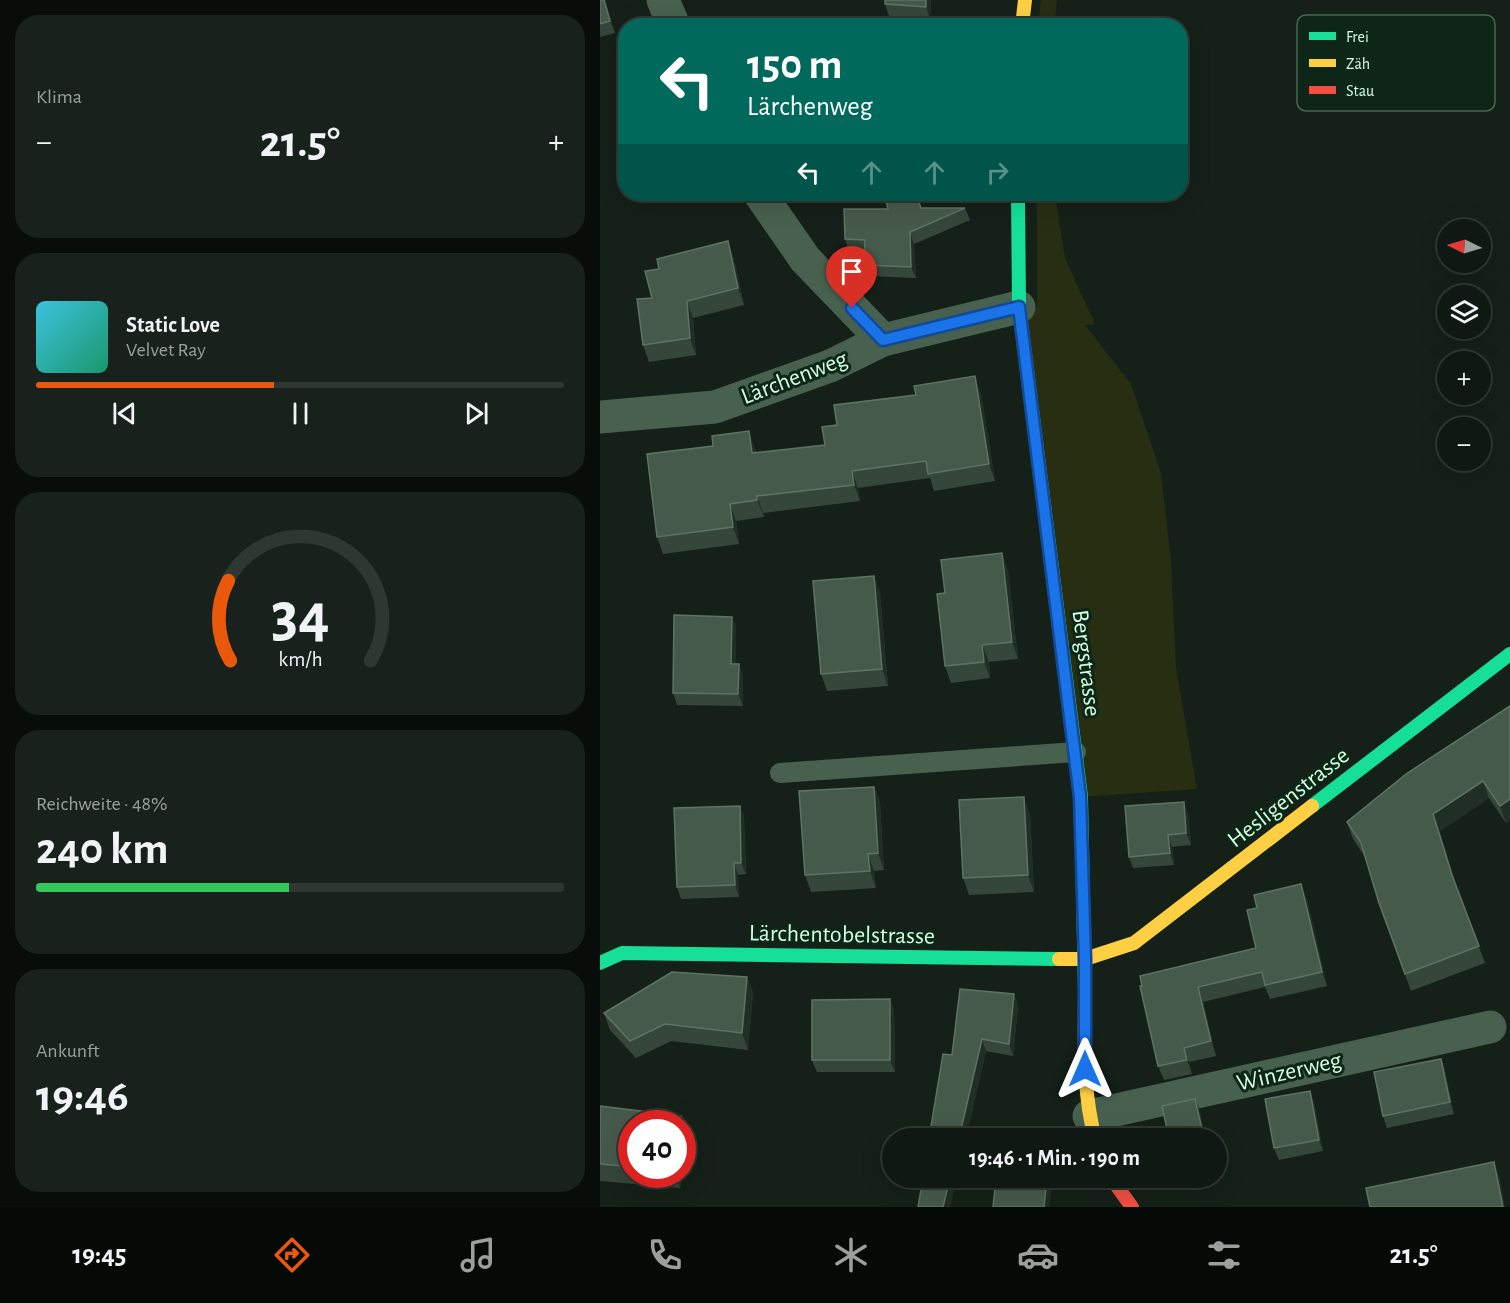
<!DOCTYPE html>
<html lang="de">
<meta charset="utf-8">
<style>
:root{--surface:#0f1812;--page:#18211b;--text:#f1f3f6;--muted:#9ba09f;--line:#2f3732;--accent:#ea580c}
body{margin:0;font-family:"Alegreya Sans",sans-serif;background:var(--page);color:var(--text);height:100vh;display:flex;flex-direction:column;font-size:22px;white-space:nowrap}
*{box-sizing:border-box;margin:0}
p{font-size:20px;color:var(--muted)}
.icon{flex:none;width:33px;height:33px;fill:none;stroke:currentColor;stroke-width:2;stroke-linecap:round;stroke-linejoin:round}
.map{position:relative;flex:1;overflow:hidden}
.sheet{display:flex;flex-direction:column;gap:15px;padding:15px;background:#080d0a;width:600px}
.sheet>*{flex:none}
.banner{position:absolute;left:18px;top:18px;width:570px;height:183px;border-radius:24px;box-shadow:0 6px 24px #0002,0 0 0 2px var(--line);background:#00695c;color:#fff;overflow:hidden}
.needle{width:39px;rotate:275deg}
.buttons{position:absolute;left:837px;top:219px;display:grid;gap:12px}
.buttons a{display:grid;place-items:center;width:54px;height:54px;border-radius:50%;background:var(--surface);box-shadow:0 6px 24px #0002,0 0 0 2px var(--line);font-size:30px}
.speed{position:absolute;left:18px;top:1110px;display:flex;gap:12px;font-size:30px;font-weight:700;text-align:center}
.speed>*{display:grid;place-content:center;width:78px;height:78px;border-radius:50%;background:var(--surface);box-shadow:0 6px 24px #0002,0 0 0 2px var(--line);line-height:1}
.speed .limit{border:9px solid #d22;background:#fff;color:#111}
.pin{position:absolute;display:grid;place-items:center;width:51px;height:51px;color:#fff;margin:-62px -26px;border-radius:50% 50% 50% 0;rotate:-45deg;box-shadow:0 0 6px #0007}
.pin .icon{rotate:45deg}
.me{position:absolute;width:66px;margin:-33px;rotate:0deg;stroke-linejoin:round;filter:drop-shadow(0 0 4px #0008)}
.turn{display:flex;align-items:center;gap:21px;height:126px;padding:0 30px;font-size:27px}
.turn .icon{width:78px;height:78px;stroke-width:2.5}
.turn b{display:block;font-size:42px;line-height:51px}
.lanes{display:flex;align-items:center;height:57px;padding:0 30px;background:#0003;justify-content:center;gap:30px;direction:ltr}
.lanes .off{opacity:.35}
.big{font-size:45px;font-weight:700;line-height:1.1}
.sheet .tile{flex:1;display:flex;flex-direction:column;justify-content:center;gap:9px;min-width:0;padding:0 21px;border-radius:24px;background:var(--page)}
.sheet .dial{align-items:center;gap:0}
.dial svg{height:156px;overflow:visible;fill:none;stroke:var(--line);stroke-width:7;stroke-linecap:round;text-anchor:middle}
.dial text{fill:var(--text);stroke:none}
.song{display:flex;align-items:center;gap:18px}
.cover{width:72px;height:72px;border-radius:9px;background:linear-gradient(135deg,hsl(190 70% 55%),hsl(160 70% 35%))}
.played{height:6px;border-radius:3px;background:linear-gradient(90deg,var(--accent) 45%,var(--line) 45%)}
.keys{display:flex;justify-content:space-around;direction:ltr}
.heat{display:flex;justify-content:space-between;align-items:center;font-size:33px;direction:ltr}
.charge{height:9px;border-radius:4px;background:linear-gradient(90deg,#34c759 48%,var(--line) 0)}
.trip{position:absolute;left:282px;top:1128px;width:345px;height:60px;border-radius:30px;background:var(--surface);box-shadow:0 6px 24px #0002,0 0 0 2px var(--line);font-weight:700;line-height:60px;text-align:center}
.tabs{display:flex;height:96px;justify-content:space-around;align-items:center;background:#060a07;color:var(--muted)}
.tabs .icon{width:42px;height:42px}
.tabs .active{color:var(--accent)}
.tabs b{font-size:27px;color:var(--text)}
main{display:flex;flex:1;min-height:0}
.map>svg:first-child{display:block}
</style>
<main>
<section class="sheet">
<div class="tile"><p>Klima</p>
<div class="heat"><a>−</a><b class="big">21.5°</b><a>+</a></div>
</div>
<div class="tile">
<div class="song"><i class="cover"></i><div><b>Static Love</b><p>Velvet Ray</p></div></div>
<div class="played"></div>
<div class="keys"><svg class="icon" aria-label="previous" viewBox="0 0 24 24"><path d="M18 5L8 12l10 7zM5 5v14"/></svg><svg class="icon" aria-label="pause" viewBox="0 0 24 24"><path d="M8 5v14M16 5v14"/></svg><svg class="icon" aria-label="next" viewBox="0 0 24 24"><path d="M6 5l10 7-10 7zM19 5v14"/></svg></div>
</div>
<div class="tile dial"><svg viewBox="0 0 100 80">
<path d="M14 69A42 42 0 1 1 86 69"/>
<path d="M14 69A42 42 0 0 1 13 28" stroke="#ea580c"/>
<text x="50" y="56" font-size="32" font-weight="700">34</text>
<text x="50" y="72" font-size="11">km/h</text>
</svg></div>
<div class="tile"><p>Reichweite · 48%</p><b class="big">240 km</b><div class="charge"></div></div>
<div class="tile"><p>Ankunft</p><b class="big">19:46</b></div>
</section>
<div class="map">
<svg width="910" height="1207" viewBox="0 0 910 1207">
<rect width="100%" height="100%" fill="#142018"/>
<g fill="#282e12">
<path d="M441,0H457L454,25L438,26Z"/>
<path d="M437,194H455L465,258L495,324L485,325L531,384L561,473L571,561L576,667L597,789L481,797L419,307L437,308Z"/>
</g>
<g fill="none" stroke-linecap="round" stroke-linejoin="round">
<path stroke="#48614e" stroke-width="20" d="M180,773L476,752"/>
<g stroke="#48614e" stroke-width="33">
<path d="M63,0L74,26"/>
<path d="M160,194L205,259L283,340"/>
<path d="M0,417L115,407L230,366L283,340L419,307"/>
<path d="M489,1116L890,1027"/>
</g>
<g stroke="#16e098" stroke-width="14">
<path d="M418,194L419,307L481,797L485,992"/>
<path d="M712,806L910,654"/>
<path d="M0,963L22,953L459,959"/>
</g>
<g stroke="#ffcf43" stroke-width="14">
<path d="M422,26L425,0"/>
<path d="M459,959H485L534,943L712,806"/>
<path d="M485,992C485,1041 482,1090 495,1138"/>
</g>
<path stroke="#f24e42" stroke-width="14" d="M511,1178L532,1207"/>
</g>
<g fill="#35463a">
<path d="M0,0H5L15,33L0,37Z"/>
<path d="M331,0L330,19L289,16L285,4Z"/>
<path d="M321,208H365L370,220L314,244L316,278L268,276L264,265L265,251H249L245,239Z"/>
<path d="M134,258L144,305L93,318L96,355L49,362L43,345L52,298Z"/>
<path d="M381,393L395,481L334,491L330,478L258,488L260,501L163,513L164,517L136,521L139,544L63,554L57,537L113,446L155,448L156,453L225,445L237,425Z"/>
<path d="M408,570L418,659L389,662L390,678L351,683L345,666V593Z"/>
<path d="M274,576L280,593L288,686L227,691L221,674Z"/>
<path d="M132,617L136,628V664H139L143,676V706L77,705L73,693Z"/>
<path d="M910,706V820L906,823L889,798L840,831L857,889L885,963L811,991L779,903L765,857L753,839L747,822Z"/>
<path d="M274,787L280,803L284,870L274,871L276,888L211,892L205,875Z"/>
<path d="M140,806L144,818L146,874L138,875L139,897L81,899L77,887Z"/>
<path d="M430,814L434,892L369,895L363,878Z"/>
<path d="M588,814L591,845L572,847L574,865L533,868L529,857Z"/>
<path d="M707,899L727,986L670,999L665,987L603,1002L616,1056L589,1062L592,1074L564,1080L558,1066L540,986L656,948Z"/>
<path d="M147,977L153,993L148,1050L71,1041L36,1058L10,1030L4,1013Z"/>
<path d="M414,994L418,1006L413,1056L386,1051L366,1138H329L352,1055Z"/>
<path d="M290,999L294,1011L295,1072H217L212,1060Z"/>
<path d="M841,1059L845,1071L854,1114L787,1128L783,1116Z"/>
<path d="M714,1102L723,1151L679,1160L674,1148Z"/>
<path d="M0,1106L81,1116L87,1133L82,1171V1124H32V1174H82L80,1188L0,1181Z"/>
</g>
<g fill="#212e25">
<path d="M4,0H5L15,33L10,21Z"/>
<path d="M326,0H331L330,19L326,7Z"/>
<path d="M310,232L314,244L316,278L311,267Z"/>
<path d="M128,241L134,258L144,305L138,288Z"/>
<path d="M87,301L93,318L96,355L90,338Z"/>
<path d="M375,376L381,393L395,481L389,464Z"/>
<path d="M149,431L155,448L158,470L152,453Z"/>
<path d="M252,471L258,488L260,501L254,485Z"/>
<path d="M157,496L163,513L164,517L157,500Z"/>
<path d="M130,504L136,521L139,544L133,527Z"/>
<path d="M402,553L408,570L418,659L412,642Z"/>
<path d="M274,576L280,593L288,686L282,669Z"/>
<path d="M132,617L136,628V675L131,664Z"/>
<path d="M382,645L389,662L390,678L384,662Z"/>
<path d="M139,664L143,676V706L138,694Z"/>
<path d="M883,781L889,798L840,831L858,892L852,875L833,814Z"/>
<path d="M274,787L280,803L284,870L278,853Z"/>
<path d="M424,797L430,814L434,892L428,875Z"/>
<path d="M910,799V820L906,823L900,806Z"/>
<path d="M584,802L588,814L591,845L586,833Z"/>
<path d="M140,806L144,818L146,874L141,863Z"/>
<path d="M568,835L572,847L574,865L570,853Z"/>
<path d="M268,854L274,871L276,888L270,871Z"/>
<path d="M134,863L138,875L139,897L135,885Z"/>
<path d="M701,884L707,899L727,986L722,972Z"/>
<path d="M147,977L153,993L148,1050L142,1033Z"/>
<path d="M598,987L603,1002L616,1056L611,1041Z"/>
<path d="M414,994L418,1006L413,1056L409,1044Z"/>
<path d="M290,999L294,1011L295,1072L290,1060Z"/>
<path d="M382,1039L386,1051L366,1138H359Z"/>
<path d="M584,1048L589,1062L592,1074L587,1060Z"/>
<path d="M841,1059L845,1071L854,1114L850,1102Z"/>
<path d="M710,1091L714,1102L723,1151L719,1140Z"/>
<path d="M595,1099L600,1111L606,1138H604Z"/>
<path d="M81,1116L87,1133L82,1171V1124H80Z"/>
<path d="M894,1162L900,1179L905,1207H903Z"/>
<path d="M75,1174H82L80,1188Z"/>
<path d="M350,1178H357L350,1207H343Z"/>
<path d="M447,1178H453L449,1207H444Z"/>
</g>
<g fill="#465a4c" stroke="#5c7463" stroke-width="1.5">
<path d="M0,0H4L10,21L0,24Z"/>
<path d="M285,0H326V7L285,4Z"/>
<rect x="133" y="20" width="67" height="6"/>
<path d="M295,194H316L321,208H365L310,232L311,267L264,265L265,240L245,239L244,209H288L285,197Z"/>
<path d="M128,241L138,288L87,301L90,338L43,345L37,299L52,298L45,271L59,269L57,259Z"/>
<path d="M375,376L389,464L328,474L326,461L252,471L254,485L157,496V500L130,504L133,527L57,537L47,454L113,446L112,436L149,431L152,453L225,445L222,427L237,425L234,405L316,395L314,386Z"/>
<path d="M402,553L412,642L382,645L384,662L345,666L337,594L345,593L341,560Z"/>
<path d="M274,576L282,669L221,674L213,581Z"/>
<path d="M74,615L132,617L131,664H139L138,694L73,693Z"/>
<path d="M910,706V799L900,806L883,781L833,814L852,875L879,946L805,974L779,903L761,843L747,822L806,774Z"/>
<path d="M274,787L278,853L268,854L270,871L205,875L199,791Z"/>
<path d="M424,797L428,875L363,878L359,800Z"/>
<path d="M584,802L586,833L568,835L570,853L529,857L525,806Z"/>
<path d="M140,806L141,863H134L135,885L77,887L74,808Z"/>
<path d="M701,884L722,972L665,985L662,972L598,987L611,1041L584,1048L587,1060L558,1066L540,986H542L540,976L656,948L647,910L657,908L654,895Z"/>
<path d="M72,972L147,977L142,1033L65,1024L30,1041L4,1013Z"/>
<path d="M360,989L414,994L409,1044L382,1039L359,1138H329L343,1054L352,1055Z"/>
<path d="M290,999V1060H212V1000Z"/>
<path d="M841,1059L850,1102L783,1116L774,1072Z"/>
<path d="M710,1091L719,1140L674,1148L665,1099Z"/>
<path d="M595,1099L604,1138H569L562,1106Z"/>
<path d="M0,1106L81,1116L80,1124H32V1167L0,1164Z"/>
<path d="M894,1162L903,1207H770L766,1188Z"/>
<path d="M323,1178H350L343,1207H318Z"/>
<path d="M396,1178H447L444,1207H393Z"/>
</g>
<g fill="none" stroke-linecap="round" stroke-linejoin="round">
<defs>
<path id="route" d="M252,308L283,340L419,307L480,797L485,959V1069"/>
</defs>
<use href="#route" stroke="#114b97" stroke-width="15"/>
<use href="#route" stroke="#1a73e8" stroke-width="10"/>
</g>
<g text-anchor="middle" stroke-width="6" stroke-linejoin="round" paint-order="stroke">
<g font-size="24" fill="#d3ffe0" stroke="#0e2617">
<text transform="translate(194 377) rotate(-21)" y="8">Lärchenweg</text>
<text transform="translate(487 663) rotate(83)" y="8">Bergstrasse</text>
<text transform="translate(688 797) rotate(-38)" y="8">Hesligenstrasse</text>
<text transform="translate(242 934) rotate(1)" y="8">Lärchentobelstrasse</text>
<text transform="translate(689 1071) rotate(-13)" y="8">Winzerweg</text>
</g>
</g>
<rect x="697" y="15" width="198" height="96" rx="9" fill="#0e2617" stroke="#496753" stroke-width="1.5"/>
<rect x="709" y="32" width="27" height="8" fill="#16e098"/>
<rect x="709" y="59" width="27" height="8" fill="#ffcf43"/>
<rect x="709" y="86" width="27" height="8" fill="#f24e42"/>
<g font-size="16" fill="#d3ffe0">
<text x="746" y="42">Frei</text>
<text x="746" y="69">Zäh</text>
<text x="746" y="96">Stau</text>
</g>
</svg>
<div class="buttons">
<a><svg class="needle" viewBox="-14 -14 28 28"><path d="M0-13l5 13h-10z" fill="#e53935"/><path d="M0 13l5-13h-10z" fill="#9ba09f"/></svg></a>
<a><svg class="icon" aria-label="layers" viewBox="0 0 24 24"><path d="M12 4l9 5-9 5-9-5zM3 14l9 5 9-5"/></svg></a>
<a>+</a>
<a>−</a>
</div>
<div class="speed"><div class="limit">40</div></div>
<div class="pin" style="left:252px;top:308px;background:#d93025"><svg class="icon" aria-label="arrive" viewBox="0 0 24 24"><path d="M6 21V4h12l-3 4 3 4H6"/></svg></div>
<svg class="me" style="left:485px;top:1069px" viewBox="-20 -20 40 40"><path d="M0-17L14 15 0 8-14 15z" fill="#1a73e8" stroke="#fff" stroke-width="4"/></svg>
<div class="trip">19:46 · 1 Min. · 190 m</div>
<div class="banner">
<div class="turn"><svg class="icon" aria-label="left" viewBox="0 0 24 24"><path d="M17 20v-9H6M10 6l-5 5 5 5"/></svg><div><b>150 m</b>Lärchenweg</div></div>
<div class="lanes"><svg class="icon" aria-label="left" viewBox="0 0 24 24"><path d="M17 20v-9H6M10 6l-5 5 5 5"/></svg><svg class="icon off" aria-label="ahead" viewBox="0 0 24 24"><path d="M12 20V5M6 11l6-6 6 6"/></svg><svg class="icon off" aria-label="ahead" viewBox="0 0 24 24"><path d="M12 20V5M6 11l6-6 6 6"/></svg><svg class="icon off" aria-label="right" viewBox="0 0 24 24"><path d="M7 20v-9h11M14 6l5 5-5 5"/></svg></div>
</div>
</div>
</main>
<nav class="tabs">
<b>19:45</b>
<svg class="icon active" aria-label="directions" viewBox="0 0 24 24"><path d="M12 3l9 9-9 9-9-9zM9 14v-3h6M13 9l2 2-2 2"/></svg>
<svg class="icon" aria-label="music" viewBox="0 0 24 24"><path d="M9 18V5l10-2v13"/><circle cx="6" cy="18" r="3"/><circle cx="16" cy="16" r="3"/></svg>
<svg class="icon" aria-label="phone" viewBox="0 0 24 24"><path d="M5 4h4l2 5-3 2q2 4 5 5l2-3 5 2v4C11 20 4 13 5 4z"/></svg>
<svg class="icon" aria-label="climate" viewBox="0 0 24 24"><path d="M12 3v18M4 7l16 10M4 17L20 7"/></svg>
<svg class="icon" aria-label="car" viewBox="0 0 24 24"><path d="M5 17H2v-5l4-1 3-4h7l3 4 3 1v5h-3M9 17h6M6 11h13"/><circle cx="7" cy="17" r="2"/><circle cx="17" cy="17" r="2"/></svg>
<svg class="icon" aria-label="filters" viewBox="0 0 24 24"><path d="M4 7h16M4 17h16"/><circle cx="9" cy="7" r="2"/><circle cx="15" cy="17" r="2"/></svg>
<b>21.5°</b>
</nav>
